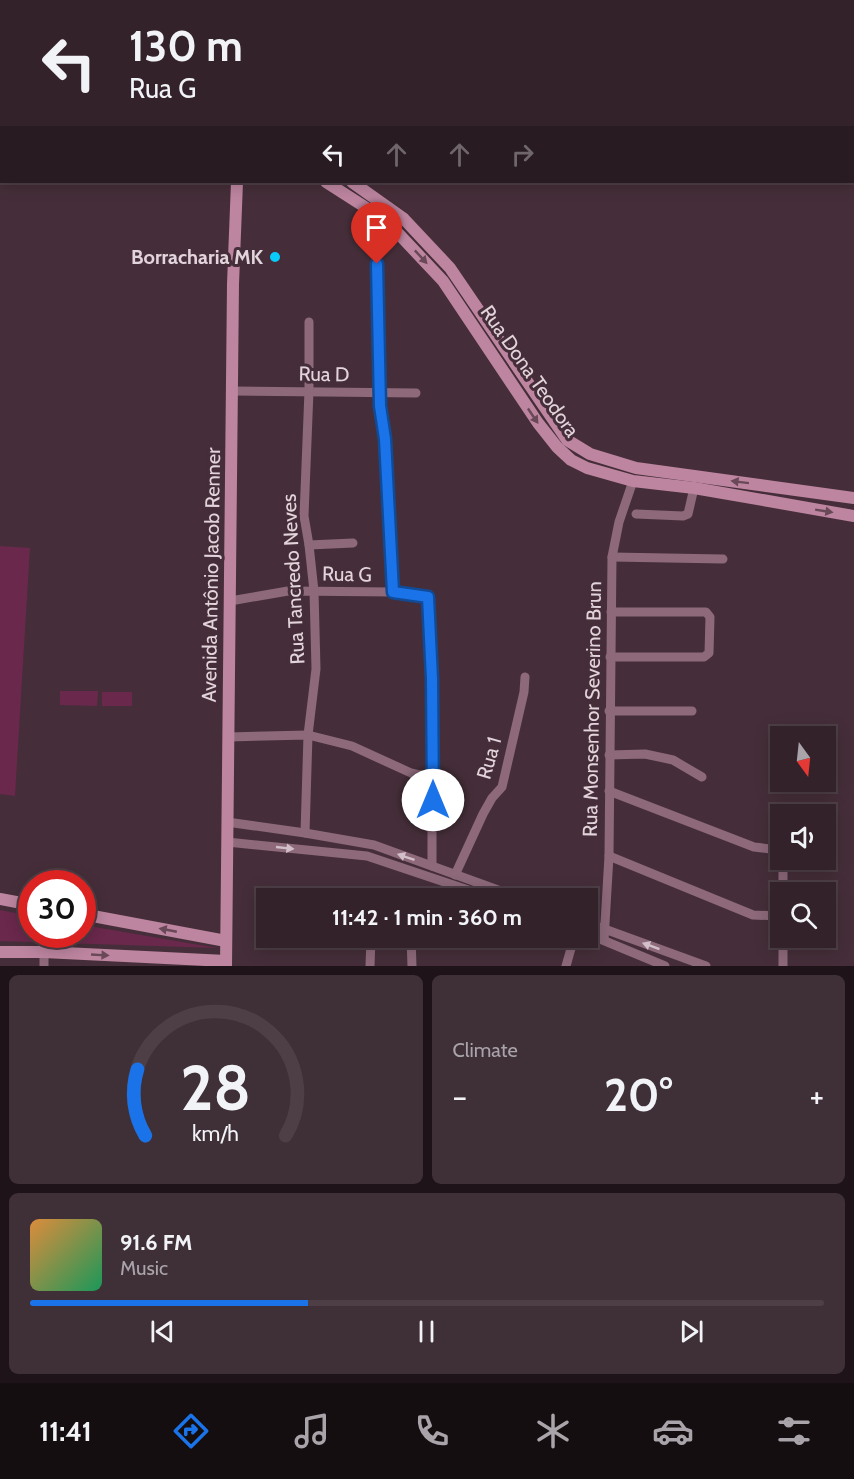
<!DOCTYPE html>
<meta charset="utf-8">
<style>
:root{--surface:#34222b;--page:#3f2f37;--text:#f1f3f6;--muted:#a9a4a9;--line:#4e3f47;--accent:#1a73e8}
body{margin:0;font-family:Cabin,sans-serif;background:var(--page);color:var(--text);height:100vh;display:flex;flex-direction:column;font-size:22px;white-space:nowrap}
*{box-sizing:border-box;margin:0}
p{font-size:20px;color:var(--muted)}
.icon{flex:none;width:33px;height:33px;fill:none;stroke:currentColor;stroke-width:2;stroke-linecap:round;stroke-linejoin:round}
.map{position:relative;height:966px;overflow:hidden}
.sheet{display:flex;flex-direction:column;gap:9px;padding:9px;background:#1d1318;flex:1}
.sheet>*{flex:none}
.hud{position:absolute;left:0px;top:0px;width:855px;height:183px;box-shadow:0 3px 15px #0003,0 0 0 2px var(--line);background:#34222b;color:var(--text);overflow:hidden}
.needle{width:39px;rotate:165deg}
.controls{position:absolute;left:770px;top:726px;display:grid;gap:12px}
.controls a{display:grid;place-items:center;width:66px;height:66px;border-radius:0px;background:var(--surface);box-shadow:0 3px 15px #0003,0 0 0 2px var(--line);font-size:30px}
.speed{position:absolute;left:18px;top:870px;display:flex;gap:12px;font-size:30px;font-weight:700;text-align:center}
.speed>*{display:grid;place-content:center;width:78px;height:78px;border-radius:50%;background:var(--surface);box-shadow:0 3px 15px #0003,0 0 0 2px var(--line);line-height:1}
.speed .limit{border:9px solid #d22;background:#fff;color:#111}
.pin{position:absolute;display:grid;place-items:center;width:51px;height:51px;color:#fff;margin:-62px -26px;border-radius:50% 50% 50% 0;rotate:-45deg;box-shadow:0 0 6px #0007}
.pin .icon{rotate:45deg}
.me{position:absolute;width:66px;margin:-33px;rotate:0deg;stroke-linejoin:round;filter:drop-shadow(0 0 4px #0008)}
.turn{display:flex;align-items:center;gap:21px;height:126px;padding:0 30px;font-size:27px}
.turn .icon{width:78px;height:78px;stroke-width:2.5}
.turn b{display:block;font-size:42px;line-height:51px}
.lanes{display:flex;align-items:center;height:57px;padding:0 30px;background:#0003;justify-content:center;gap:30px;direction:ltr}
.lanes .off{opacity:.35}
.big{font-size:45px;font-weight:800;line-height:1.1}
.sheet .widget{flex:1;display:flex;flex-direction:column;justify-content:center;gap:9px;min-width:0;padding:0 21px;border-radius:9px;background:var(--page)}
.sheet .dial{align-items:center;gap:0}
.dial svg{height:156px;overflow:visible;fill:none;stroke:var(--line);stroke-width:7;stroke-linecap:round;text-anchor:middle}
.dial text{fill:var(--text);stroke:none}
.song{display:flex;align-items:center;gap:18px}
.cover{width:72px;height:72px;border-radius:9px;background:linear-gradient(135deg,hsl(30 70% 55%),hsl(150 70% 35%))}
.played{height:6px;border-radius:3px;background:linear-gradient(90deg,var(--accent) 35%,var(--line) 35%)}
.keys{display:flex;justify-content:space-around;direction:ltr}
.heat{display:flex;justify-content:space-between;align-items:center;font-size:33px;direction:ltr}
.sheet .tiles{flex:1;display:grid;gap:9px;grid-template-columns:1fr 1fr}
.widget:last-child{grid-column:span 2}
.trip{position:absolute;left:256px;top:888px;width:342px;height:60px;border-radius:0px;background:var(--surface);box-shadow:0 3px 15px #0003,0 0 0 2px var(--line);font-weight:800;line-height:60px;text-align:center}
.dock{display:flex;height:96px;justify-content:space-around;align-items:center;background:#150e11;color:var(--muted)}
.dock .icon{width:42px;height:42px}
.dock .active{color:var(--accent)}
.dock b{font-size:27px;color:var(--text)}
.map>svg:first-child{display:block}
</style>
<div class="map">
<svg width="854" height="966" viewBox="0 0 854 966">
<rect width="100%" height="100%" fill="#452e39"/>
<g fill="#6a284c">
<path d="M0,546L30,548L15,796L0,794Z"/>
<path d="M60,691H98L97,706L60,705Z"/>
<rect x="102" y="692" width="30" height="14"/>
<path d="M0,910L31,916L32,934H82L83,925L217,948L0,941Z"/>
</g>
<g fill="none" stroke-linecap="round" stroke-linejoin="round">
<g stroke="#8d697a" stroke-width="9">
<path d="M25,2V0"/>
<path d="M379,216L377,243L380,406L386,459L393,592"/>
<path d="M233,391L416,393"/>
<path d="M636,514L683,516L688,514L694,488"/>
<path d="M309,545L353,543"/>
<path d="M612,557L723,559"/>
<path d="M230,601L288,591L393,592L428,597L432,679V866"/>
<path d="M610,657H704L709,653L710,617L706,612H611"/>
<path d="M609,711H692"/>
<path d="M228,737L308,735L352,746L411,773L433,778"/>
<path d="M609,755L645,754L673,760L702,777"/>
<path d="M609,791L754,847L780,850"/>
<path d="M227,822L305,833L374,845L520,898"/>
<path d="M305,833L308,735L316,669L314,591L309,545L304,516L309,391V322"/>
<path d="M227,842L367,856L492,898"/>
<path d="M609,856L753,915L780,916"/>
<path d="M455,875L483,814L492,798L502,787L524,692L525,677"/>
<path d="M783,892V860"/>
<path d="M588,923L706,966"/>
<path d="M588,934L665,966"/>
<path d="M411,938L412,966"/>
<path d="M604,940L609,856L612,557L619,522L633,481"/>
<path d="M44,952V966"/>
<path d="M370,966L371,938"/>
<path d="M566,966L574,938"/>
<path d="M783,966V938"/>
</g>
<g stroke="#bd85a0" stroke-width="12">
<path d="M238,0V2"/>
<path d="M261,2V0"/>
<path d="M0,27H2"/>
<path d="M0,42H2"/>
<path d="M326,182L379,216L396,231L443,281L538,423L557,447L571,460L587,468L633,481L694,488L854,516"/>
<path d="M352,182L404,219L450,268L567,440L590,454L636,468L854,498"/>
<path d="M0,899L32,905"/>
<path d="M82,914L226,941"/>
<path d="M0,952H44L226,961"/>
<path d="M226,966L233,284L237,182"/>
</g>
</g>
<defs><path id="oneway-solid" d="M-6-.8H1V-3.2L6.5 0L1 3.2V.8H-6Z" transform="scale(1.5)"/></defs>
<g fill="#694858">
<use href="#oneway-solid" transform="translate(421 257) rotate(47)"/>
<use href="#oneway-solid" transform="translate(533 416) rotate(56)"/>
<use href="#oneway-solid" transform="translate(740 482) rotate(-173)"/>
<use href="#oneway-solid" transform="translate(824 511) rotate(9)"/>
<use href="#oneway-solid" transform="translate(168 930) rotate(-169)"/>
<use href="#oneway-solid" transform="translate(100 955) rotate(3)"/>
</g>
<g fill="#d2bfc8">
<use href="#oneway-solid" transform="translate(285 848) rotate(6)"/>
<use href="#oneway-solid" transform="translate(406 857) rotate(-161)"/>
<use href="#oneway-solid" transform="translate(651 946) rotate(-160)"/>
</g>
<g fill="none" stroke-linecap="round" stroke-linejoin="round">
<defs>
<path id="route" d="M377,264L380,406L385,439L393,592L428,597L432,679L433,800"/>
</defs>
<use href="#route" stroke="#114b97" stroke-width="15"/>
<use href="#route" stroke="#1a73e8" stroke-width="10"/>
</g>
<circle fill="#08cbfa" stroke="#452e39" stroke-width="2" cx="275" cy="257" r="6"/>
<g text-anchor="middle" stroke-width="6" stroke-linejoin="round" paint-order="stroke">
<g font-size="20" font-weight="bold" fill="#e3d4db" stroke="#452e39" text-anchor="end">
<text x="263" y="264">Borracharia MK</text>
</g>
<g font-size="20" fill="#e3d4db" stroke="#452e39">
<text transform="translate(530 371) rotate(55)" y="7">Rua Dona Teodora</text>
<text transform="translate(324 374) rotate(1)" y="7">Rua D</text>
<text transform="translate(347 574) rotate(1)" y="7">Rua G</text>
<text transform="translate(211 575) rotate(-89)" y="7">Avenida Antônio Jacob Renner</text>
<text transform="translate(293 579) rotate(-93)" y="7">Rua Tancredo Neves</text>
<text transform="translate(592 709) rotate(-89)" y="7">Rua Monsenhor Severino Brun</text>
<text transform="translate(489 758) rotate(-74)" y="7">Rua 1</text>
</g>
</g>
</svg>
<div class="controls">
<a><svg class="needle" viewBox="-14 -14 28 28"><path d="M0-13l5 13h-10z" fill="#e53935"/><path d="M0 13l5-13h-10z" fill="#a9a4a9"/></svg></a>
<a><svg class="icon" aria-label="sound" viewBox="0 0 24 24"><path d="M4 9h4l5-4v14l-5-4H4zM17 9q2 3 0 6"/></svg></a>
<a><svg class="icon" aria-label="search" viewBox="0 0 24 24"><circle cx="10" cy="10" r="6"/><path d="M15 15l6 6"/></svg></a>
</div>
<div class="speed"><div class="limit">30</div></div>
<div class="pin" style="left:377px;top:264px;background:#d93025"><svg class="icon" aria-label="arrive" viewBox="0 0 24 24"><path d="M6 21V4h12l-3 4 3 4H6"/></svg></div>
<svg class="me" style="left:433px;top:800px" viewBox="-20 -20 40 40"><circle r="19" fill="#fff"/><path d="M0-13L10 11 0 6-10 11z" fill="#1a73e8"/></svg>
<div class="trip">11:42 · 1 min · 360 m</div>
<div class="hud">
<div class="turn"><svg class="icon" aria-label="left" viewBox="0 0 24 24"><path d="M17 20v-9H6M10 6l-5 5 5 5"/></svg><div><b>130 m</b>Rua G</div></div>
<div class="lanes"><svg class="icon" aria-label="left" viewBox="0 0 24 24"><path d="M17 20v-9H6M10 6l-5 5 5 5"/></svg><svg class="icon off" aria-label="ahead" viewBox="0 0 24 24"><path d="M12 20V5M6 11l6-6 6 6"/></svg><svg class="icon off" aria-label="ahead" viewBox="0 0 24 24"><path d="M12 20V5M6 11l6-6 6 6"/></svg><svg class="icon off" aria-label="right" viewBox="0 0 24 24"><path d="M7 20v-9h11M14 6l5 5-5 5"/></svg></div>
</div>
</div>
<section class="sheet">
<div class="tiles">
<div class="widget dial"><svg viewBox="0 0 100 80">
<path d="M14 69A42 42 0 1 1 86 69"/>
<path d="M14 69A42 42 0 0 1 10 35" stroke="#1a73e8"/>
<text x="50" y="56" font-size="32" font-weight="700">28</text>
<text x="50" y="72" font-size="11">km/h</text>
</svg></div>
<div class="widget"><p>Climate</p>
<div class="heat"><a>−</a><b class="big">20°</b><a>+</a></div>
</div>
<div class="widget">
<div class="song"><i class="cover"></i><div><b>91.6 FM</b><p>Music</p></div></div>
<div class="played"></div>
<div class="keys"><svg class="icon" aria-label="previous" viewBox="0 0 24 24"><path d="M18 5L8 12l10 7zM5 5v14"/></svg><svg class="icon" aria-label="pause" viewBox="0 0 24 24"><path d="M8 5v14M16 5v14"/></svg><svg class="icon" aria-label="next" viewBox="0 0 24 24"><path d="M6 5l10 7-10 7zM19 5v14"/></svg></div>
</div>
</div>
</section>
<nav class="dock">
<b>11:41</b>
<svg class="icon active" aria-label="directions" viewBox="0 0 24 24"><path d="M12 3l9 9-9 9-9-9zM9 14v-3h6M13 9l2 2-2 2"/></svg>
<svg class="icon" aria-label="music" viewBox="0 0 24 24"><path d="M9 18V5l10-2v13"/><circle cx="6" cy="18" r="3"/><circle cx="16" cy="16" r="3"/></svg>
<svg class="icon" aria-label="phone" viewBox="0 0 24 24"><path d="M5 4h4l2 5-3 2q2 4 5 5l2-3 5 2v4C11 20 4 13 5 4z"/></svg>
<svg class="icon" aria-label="climate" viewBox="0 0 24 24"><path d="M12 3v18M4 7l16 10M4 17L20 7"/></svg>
<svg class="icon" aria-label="car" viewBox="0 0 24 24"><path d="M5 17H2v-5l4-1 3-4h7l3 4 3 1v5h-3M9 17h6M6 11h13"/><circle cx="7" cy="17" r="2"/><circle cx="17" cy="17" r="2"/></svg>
<svg class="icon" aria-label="filters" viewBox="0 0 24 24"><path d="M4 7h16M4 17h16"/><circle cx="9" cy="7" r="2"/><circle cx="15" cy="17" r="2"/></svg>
</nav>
